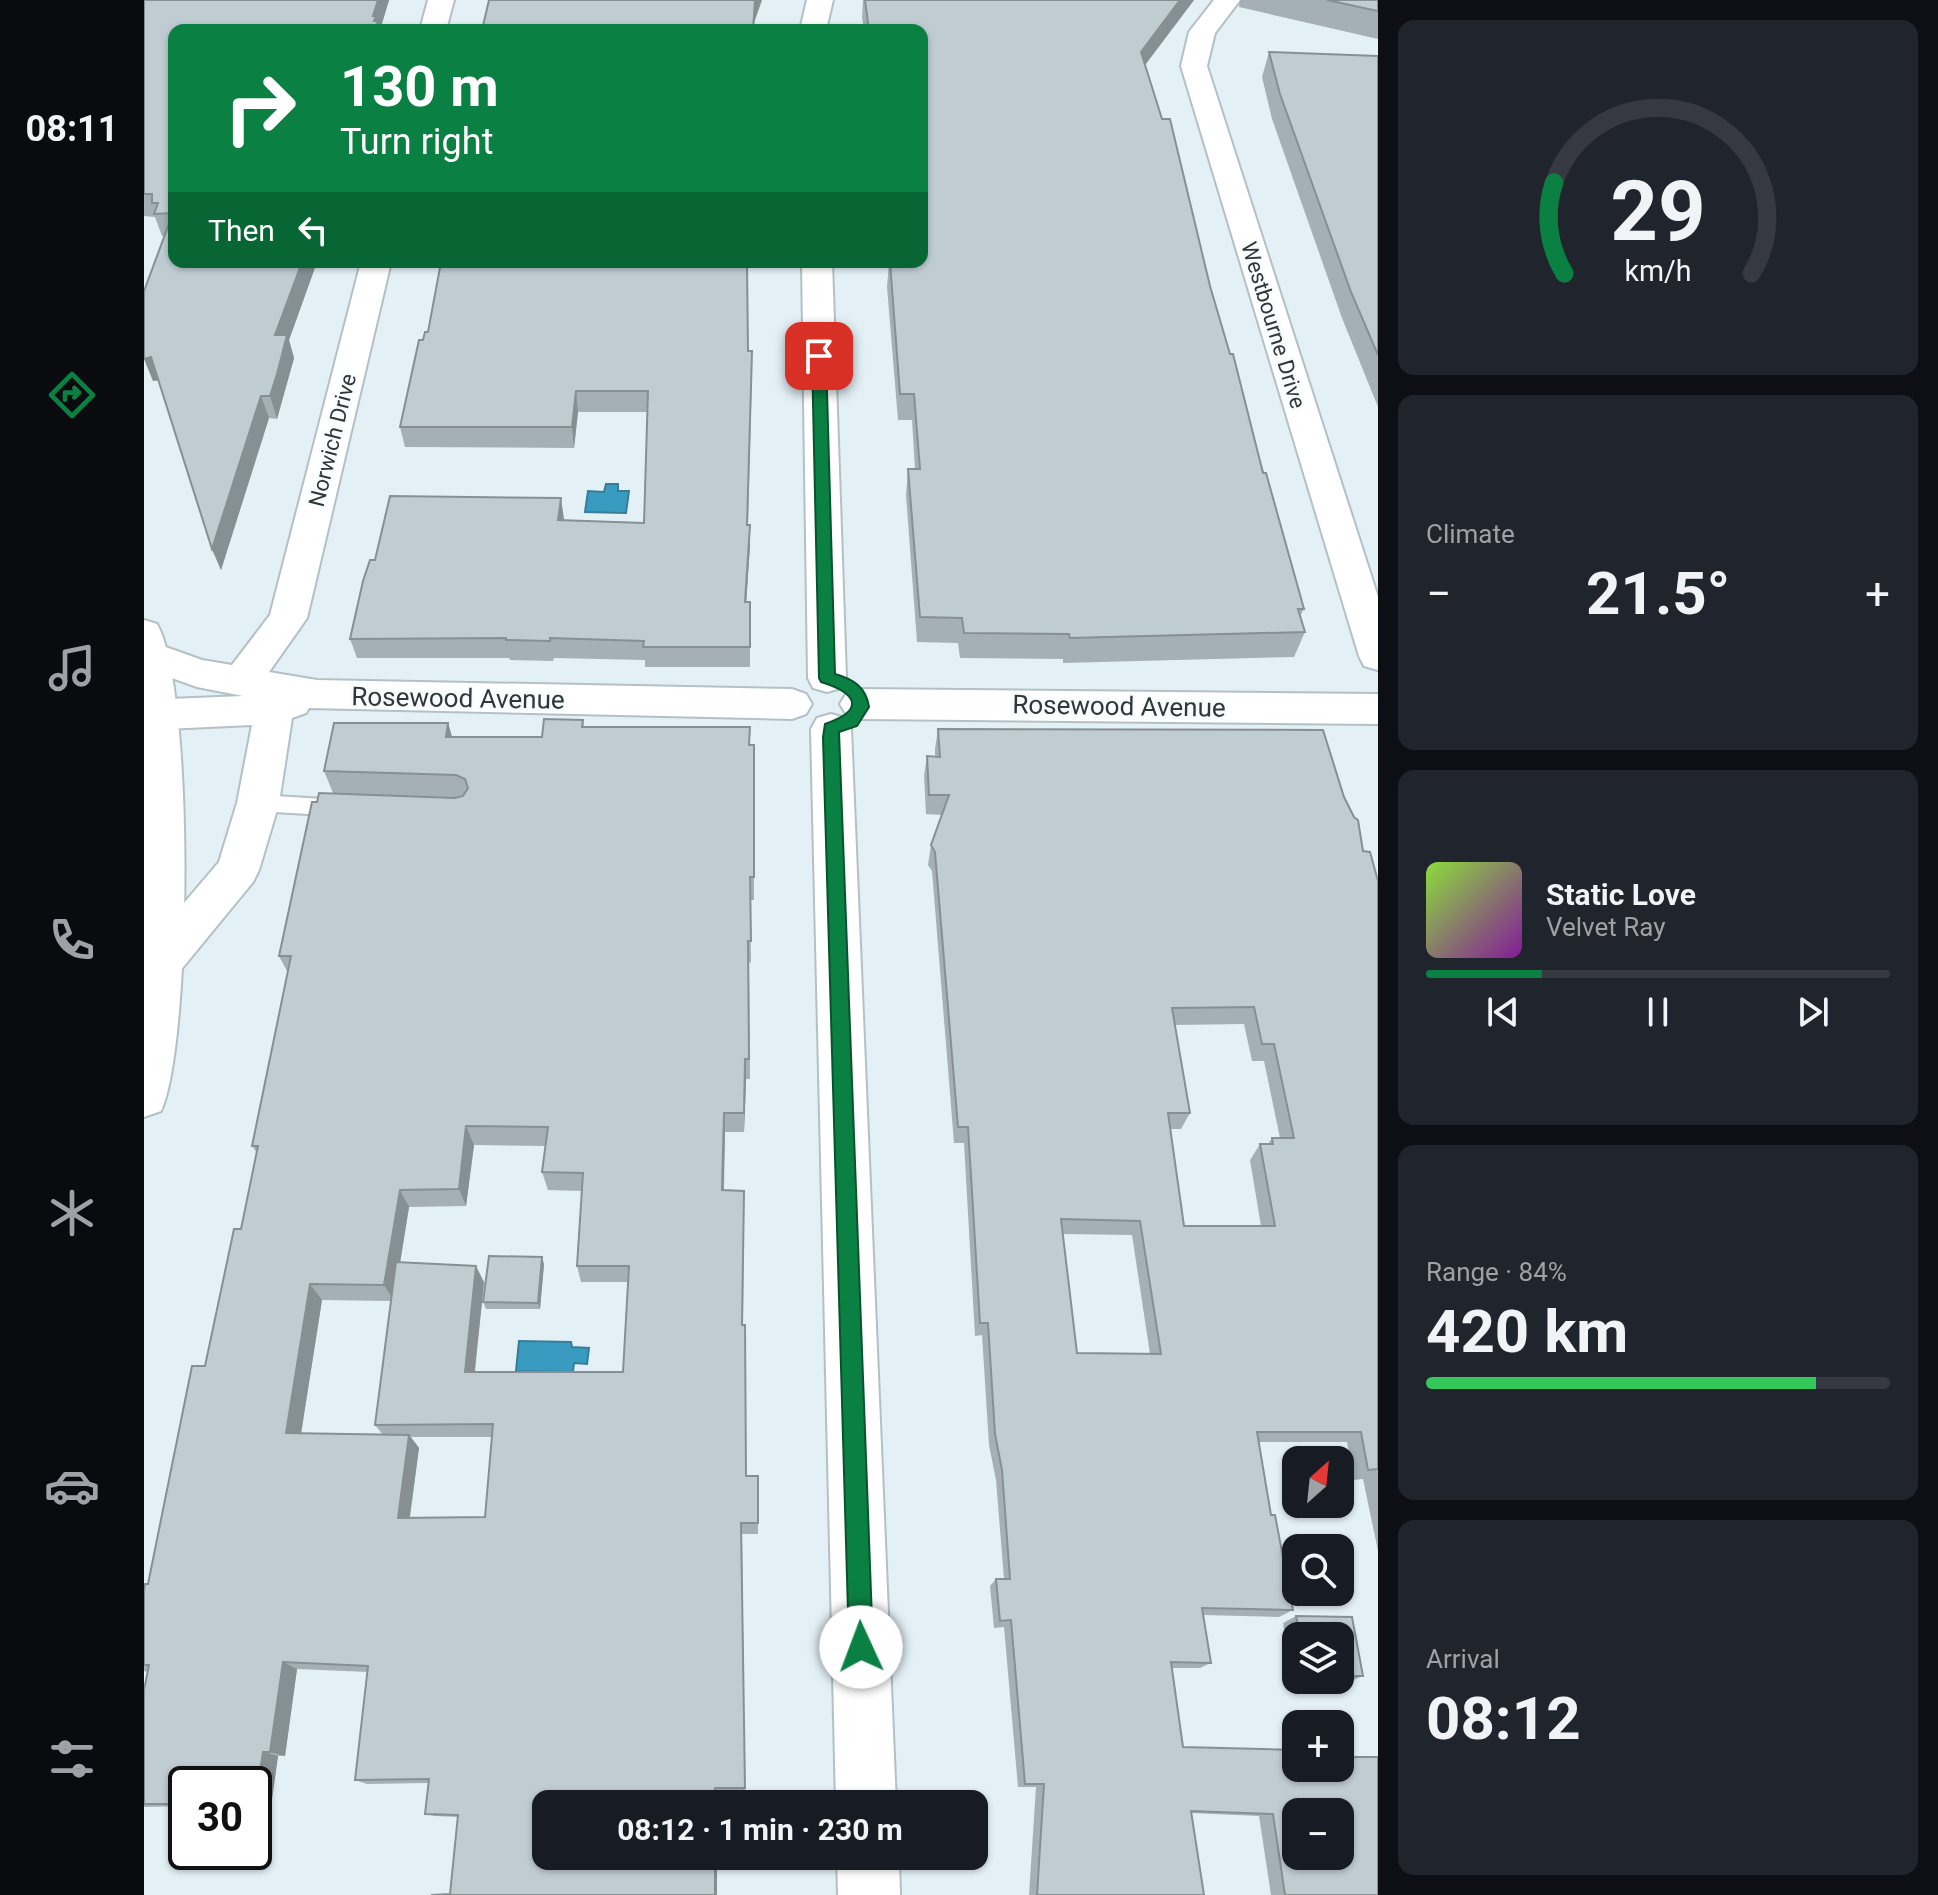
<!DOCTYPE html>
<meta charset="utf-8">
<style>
:root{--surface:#171b24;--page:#20242c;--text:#f1f3f6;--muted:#9ea1a6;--line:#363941;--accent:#0b8043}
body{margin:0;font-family:Roboto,sans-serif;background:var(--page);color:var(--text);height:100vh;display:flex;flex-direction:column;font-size:30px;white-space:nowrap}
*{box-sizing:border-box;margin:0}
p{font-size:26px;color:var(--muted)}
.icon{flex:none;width:44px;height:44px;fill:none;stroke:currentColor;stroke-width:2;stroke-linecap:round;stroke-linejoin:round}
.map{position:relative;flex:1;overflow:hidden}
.details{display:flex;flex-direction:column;gap:20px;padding:20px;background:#0d0f14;width:560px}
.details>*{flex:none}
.hud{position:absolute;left:24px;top:24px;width:760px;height:244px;border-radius:16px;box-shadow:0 2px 6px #0004;background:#0b8043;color:#fff;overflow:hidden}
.needle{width:52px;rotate:27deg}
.controls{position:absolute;left:1138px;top:1446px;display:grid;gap:16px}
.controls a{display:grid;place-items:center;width:72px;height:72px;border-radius:16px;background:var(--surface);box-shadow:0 2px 6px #0004;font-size:40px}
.speed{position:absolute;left:24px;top:1766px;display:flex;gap:16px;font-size:40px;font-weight:700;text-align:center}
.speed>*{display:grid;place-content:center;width:104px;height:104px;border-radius:50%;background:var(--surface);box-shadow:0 2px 6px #0004;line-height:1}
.speed .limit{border:4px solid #111;border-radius:12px;background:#fff;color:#111}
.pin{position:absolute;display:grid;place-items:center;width:68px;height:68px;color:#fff;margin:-34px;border-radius:16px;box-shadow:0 4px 12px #0006}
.me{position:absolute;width:88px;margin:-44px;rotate:358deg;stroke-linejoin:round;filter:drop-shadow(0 0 6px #0008)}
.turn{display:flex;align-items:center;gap:28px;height:168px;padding:0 40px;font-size:36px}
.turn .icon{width:104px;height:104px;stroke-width:2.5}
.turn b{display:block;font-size:56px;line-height:68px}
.then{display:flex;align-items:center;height:76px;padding:0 40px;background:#0003;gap:16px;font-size:30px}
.big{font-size:60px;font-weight:700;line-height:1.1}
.details .card{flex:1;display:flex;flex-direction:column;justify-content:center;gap:12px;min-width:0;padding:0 28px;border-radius:16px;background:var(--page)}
.details .dial{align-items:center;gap:0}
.dial svg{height:208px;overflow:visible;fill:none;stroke:var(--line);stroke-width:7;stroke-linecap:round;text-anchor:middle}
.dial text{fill:var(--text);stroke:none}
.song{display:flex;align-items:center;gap:24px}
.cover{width:96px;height:96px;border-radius:12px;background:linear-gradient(135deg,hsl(90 70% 55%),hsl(290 70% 35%))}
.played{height:8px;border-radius:4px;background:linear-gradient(90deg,var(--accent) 25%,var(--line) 25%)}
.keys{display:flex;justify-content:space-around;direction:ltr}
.heat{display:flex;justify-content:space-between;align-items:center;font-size:44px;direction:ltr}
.charge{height:12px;border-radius:6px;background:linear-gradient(90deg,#34c759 84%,var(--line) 0)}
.trip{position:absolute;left:388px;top:1790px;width:456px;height:80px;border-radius:16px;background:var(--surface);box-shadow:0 2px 6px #0004;font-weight:700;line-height:80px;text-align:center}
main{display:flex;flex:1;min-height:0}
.dock{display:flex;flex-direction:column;width:144px;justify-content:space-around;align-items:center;background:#090b0e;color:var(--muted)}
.dock .icon{width:56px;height:56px}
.dock .on{color:var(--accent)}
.dock b{font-size:36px;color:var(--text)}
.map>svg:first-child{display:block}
</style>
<main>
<nav class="dock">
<b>08:11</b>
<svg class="icon on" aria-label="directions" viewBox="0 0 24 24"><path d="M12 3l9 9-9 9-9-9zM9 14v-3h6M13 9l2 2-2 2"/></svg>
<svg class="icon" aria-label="music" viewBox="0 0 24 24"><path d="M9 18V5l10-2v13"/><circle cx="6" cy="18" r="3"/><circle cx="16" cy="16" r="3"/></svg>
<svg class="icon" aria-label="phone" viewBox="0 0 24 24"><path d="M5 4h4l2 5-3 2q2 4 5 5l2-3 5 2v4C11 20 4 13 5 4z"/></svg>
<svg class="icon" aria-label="climate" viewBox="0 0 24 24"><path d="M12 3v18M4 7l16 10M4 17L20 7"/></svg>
<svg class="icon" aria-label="car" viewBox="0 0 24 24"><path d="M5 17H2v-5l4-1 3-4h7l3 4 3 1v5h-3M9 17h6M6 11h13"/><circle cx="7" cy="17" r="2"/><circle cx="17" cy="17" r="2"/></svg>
<svg class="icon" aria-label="filters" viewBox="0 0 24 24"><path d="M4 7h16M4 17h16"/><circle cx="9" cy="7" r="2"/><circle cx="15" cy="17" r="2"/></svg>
</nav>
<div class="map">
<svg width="1234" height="1895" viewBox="0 0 1234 1895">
<rect width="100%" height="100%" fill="#e3f1f7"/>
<g fill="#3a9bc1" stroke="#377d98" stroke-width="2">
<path d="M462,484H474V491H485L482,513L441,512L444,491L460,492Z"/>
<path d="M375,1341L427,1342L428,1347L445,1348L443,1364L430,1363L429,1372L372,1371Z"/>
</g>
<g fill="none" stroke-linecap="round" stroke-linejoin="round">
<defs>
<path id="service" d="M114,795L197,800L204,802L207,808L204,814L197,816L114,811L107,809L104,803L107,797Z"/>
<g id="minor">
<path d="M284,0H310L302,30H276Z"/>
<path d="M663,0H689L682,30H656Z"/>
<path d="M1070,0H1096L1071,33L1063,66L1234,597V670L1220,666L1215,656L1037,66L1045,32Z"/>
<path d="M217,262H247L163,618L125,672L173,680L648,689L662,694L668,704L662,714L648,719L165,708L162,713L148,718L135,803L115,870L109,882L31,977L15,983L0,977V950L75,862L93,803L108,725L0,730V700L99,696L53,687L0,668V643L5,641L58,660L88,665L126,615Z"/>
<path d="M658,262H688L702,678L697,688L683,692L669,688L664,678Z"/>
<path d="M716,689L1234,694V724L716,719L702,714L696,704L702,694Z"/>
<path d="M687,714L701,718L707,729L752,1804H692L667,729L673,718Z"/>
<path d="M693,1856H755L756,1895H694Z"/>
</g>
<path id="secondary" d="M0,620L13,624C50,688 48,1043 17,1111L0,1117Z"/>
</defs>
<use href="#service" stroke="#b3c1c7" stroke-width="4"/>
<use href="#minor" stroke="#b3c1c7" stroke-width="4"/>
<use href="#secondary" stroke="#b3c1c7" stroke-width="4"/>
<use href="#service" fill="#fff" fill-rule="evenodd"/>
<use href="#minor" fill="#fff" fill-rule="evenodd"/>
<use href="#secondary" fill="#fff" fill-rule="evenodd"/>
</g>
<g fill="#a4b0b5" fill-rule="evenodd">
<path d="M0,0H245L236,30H30V262H173L145,340L150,358L133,419L125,418L77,570L68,549L14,380L9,381L21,236H18L11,217L0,216Z"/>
<path d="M719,0H1050L1001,65L1160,609L1156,616L1161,632L1150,657L919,663V659L816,658L814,643L773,642L762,495L764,469H771L768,420H754L743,287L745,262H778V30H720L718,17Z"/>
<path d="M1096,0H1234V39L1095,7Z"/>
<path d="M1125,52L1234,56V407L1198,318L1128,119L1118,77Z"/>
<path d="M604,351H608V372L604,525H606V545L602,602H606V667H501V660L410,658L409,661L366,660L365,658H213L206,639L231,560L420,520L500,523L504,412H434L430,448L261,447L256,427Z"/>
<path d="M439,720L440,727L610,745V900H606L607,963L605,962L606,1079H602L600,1132H581L580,1191L600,1208L599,1325L602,1476H614V1534H598L601,1791H573V1804H402V1856H573V1895H287L306,1894L314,1817L291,1816L281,1814L284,1783L223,1784L211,1780L224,1672L153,1669L141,1756H134L127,1806H110V1784H42V1806L0,1807V1690L3,1672L0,1671V1590L4,1584L97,1229L113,1153L108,1146L144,973L135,956L173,802L189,793L180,771L304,723L308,737H398ZM330,1145L401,1146L398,1172L404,1190L438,1191L433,1266L437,1282H484L479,1372H331L340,1282L256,1262L265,1207L322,1206ZM178,1300L247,1301L231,1425L239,1435L157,1434ZM267,1437H348L341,1517L266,1518L275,1448Z"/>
<path d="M794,729L1200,797L1219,851L1234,881V1551L1219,1479L1210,1480L1203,1442H1115L1127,1515L1149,1610L1135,1617L1059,1615L1067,1663L1056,1668H1028L1039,1747L1234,1895H1127L1115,1816L1047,1813L1060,1895H885L892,1787H874L860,1627L850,1628L846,1586L852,1579H860L852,1480L845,1445L838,1335L831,1336L820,1143H810L788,871L784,865L787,845L798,815L782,814L780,776L783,756L791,757V749ZM1100,1024L1108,1061H1120L1136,1138H1128L1124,1144H1116L1106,1160L1117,1226H1040L1026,1129H1037L1046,1113L1031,1025ZM918,1234L988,1235L1006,1354L933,1353Z"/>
<path d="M400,1264L396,1309H342L339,1302Z"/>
<path d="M1152,1616L1208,1617L1219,1676L1204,1682L1149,1681L1139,1623ZM1152,1636H1196V1680H1152Z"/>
</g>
<g fill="#869094">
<path d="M234,0H245L236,30H231L229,16Z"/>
<path d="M611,0H618L610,23V3Z"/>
<path d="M1036,0H1050L992,77L997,52Z"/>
<path d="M158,262H173L145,340L150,358L133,419L126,396L131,335Z"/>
<path d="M7,357L16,380L9,381L0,359Z"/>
<path d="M432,391L434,412L430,448L428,427Z"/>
<path d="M117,396L125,418L77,570L68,549Z"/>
<path d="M417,498L420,519L417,540L414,520Z"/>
<path d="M606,525V545L601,622V602Z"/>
<path d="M304,723L311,747L302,737Z"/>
<path d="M601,1059L602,1079L600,1132V1113Z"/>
<path d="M580,1113L581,1132L579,1208L578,1190Z"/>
<path d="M322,1126L330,1145L322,1206L315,1189Z"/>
<path d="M256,1190L265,1207L250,1301L240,1285Z"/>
<path d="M398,1257L400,1264L396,1309L394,1303Z"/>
<path d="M332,1266L340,1282L329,1386L321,1372Z"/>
<path d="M166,1284L178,1300L155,1446L142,1433Z"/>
<path d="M265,1435L275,1448L264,1528L254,1518Z"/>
<path d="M139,1662L153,1669L141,1756L126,1752Z"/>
<path d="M119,1752L134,1756L127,1806L111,1803Z"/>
<rect x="571" y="1856" width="2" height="39"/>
</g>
<g fill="#bfcdd3" stroke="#869094" stroke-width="2" fill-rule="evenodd">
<path d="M0,0H234L229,16H232L230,21H234L231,30H30V262H158L131,335H143L133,374L126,396H117L68,549L7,357L0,359V291L29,213L10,214L14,203H8V194H0Z"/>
<path d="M345,0H611L609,30H338Z"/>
<path d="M721,0H1036L997,52L1018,119H1026L1066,286L1086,354H1089L1119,473H1122L1160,609H1154L1161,632L926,638L925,634L820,633L818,618L776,617L764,469H776L770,394H756L746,262H778V30H725Z"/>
<path d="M1183,0H1234V11Z"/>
<path d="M1125,52L1234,56V355L1207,292L1136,94Z"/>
<path d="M297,262H603L604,351H608L603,525H606L601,602H606V647H499L500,641L406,638V641L362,640V638L206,639L219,581L226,560H231L246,496L417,498L414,520L500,523L504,391H432L428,427H256L275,340H279L281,332H284Z"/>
<path d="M400,719L439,720L438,727H606L605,745H610V877H606L607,941H604L605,1059H601L600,1113H580L578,1190L600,1191L598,1325H601L602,1476H614V1523H597L601,1788H571V1804H402V1856H571V1895H287L306,1894L314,1815L281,1814L285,1779L211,1780L224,1666L139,1662L126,1752H119L111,1803L110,1784H42V1804H0V1690L5,1665H0V1590L1,1584H4L48,1366H61L90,1229H97L114,1146H108L147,956H135L168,802H173L175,793L311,798L319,796L324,788L321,779L312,775L180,771L190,723H304L302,737H398ZM322,1126L404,1127L398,1172L439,1173L433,1266H485L479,1372H321L332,1266L252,1262L231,1425L349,1424L341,1517L254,1518L265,1435L142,1433L166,1284L240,1285L256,1190L315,1189Z"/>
<path d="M794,729L1179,730L1200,797L1210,817L1214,820L1219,851L1226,852L1234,881V1469L1224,1470L1217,1432H1113L1127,1515H1131L1149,1610L1058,1608L1067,1663L1027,1662L1039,1747L1152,1750V1768H1196V1757H1234V1895H1141L1129,1814L1047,1811L1060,1895H893L900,1784H881L867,1620L856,1621L852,1579H866L858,1470L851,1434L844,1323H836L824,1127H814L791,852L787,845L805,795H785L783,756L796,757ZM1110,1007L1118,1044H1130L1150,1138H1128L1129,1144H1116L1131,1226H1040L1024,1113H1046L1028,1008ZM917,1219L996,1221L1017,1354L933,1353ZM1152,1812H1196V1856H1152Z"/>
<path d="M345,1256L398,1257L394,1303L339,1302Z"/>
<path d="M1152,1616L1208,1617L1219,1676H1196V1636H1156Z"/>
</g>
<path fill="#0b8043" stroke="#07532c" stroke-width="2" d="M675,352L682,356L691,674C709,679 722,687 725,707L713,726L695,732L729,1647L726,1656L717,1659L709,1656L705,1647L679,737L681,724C722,710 713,693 677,682L675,678L668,356Z"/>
<g text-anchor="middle" stroke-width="6" stroke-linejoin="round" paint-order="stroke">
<g font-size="22" fill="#313639" stroke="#f9fcfd">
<text transform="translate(1130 325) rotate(73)" y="8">Westbourne Drive</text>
<text transform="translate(188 440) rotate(-76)" y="8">Norwich Drive</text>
</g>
<g font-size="26" fill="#313639" stroke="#f9fcfd">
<text transform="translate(314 698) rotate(1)" y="9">Rosewood Avenue</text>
<text transform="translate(975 706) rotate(1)" y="9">Rosewood Avenue</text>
</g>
</g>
</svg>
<div class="controls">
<a><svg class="needle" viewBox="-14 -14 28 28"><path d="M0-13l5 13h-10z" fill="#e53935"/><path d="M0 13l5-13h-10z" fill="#9ea1a6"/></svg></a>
<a><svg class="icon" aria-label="search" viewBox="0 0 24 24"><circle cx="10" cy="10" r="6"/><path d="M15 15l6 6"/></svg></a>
<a><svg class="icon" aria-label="layers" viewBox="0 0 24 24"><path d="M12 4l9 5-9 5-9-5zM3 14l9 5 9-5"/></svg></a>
<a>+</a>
<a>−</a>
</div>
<div class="speed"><div class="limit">30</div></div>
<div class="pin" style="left:675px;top:356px;background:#d93025"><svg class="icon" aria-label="arrive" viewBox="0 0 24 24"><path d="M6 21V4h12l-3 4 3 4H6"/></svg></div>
<svg class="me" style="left:717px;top:1647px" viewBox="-20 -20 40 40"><circle r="19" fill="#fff"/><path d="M0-13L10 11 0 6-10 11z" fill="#0b8043"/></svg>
<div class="trip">08:12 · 1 min · 230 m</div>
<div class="hud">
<div class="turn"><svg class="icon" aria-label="right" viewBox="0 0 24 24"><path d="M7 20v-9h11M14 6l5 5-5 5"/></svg><div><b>130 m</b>Turn right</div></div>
<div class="then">Then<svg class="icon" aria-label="left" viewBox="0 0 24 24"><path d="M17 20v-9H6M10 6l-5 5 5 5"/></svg></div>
</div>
</div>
<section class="details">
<div class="card dial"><svg viewBox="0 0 100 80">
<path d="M14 69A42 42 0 1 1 86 69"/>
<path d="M14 69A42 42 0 0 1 10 34" stroke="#0b8043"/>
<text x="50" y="56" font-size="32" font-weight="700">29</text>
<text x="50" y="72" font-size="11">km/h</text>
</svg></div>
<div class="card"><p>Climate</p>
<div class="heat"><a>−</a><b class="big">21.5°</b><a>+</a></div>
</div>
<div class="card">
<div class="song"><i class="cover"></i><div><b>Static Love</b><p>Velvet Ray</p></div></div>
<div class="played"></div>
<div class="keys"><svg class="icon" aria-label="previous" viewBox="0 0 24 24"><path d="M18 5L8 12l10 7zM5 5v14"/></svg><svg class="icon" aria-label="pause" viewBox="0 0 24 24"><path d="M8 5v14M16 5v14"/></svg><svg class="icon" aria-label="next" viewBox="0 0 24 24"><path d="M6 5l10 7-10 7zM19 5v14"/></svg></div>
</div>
<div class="card"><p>Range · 84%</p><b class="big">420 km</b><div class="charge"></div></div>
<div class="card"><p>Arrival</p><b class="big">08:12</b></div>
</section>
</main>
